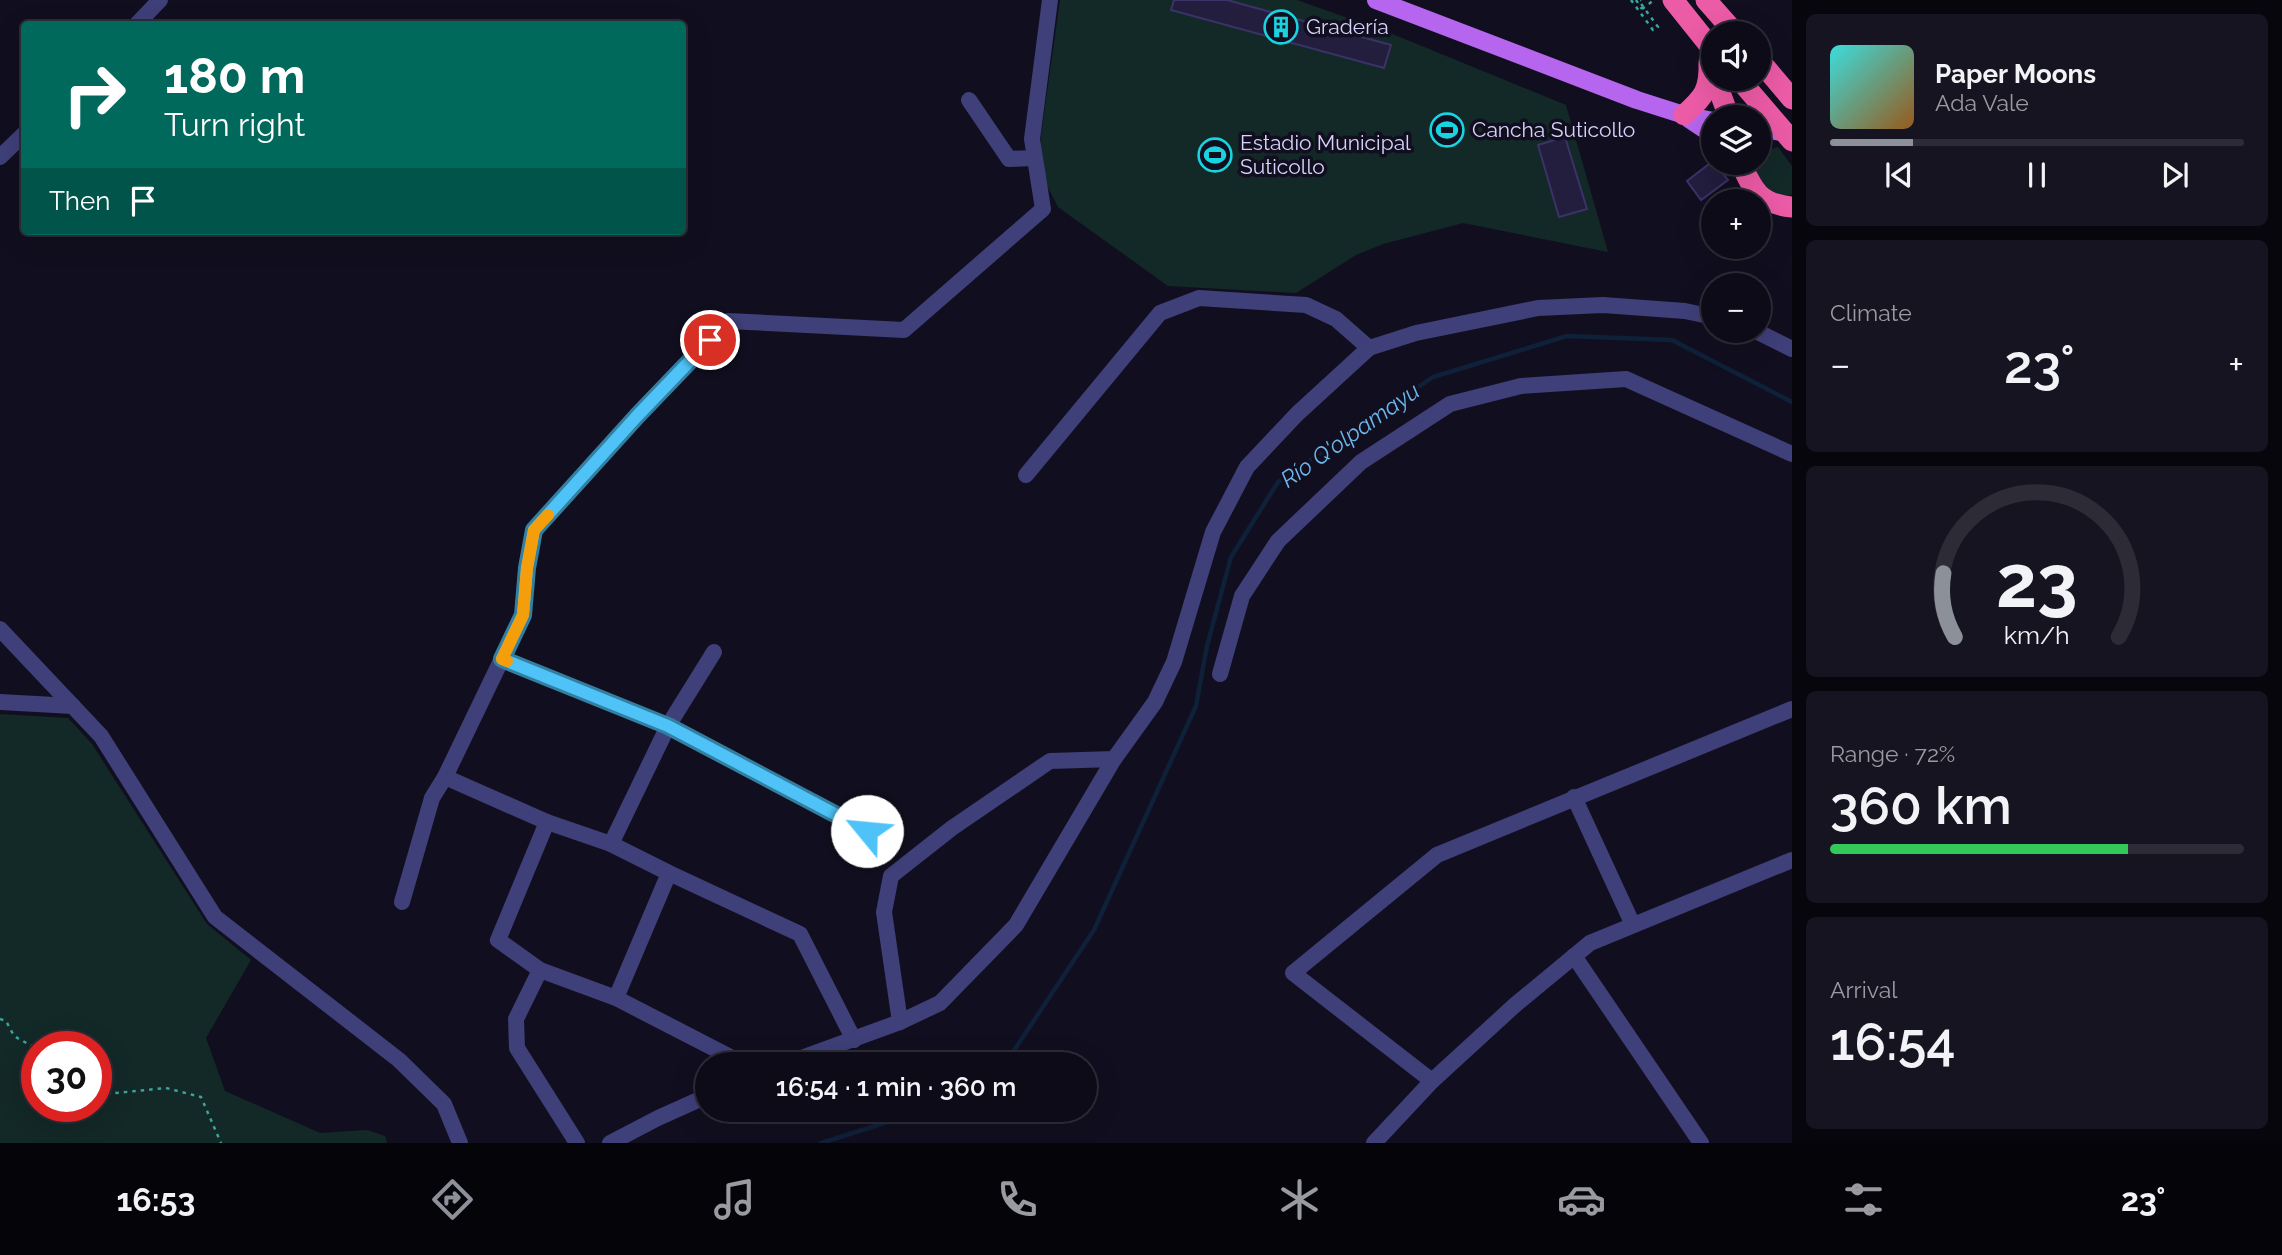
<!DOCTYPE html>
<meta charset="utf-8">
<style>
:root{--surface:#0d0b17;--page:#161420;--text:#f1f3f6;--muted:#9a9ba1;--line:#2d2b36;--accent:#8c9099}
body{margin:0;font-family:Raleway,sans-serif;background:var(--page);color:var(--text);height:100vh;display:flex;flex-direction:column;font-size:26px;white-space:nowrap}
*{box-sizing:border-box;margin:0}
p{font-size:23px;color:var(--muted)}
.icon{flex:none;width:38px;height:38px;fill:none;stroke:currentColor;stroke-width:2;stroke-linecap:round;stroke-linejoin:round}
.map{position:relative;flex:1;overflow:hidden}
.panel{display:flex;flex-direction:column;gap:14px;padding:14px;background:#07060d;width:490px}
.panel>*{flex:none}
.banner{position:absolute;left:21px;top:21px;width:665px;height:214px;border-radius:7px;box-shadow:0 7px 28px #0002,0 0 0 2px var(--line);background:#00695c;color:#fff;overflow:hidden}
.controls{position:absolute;left:1701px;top:21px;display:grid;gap:14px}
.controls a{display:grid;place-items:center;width:70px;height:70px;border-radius:50%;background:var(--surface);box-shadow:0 7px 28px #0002,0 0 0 2px var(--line);font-size:35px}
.speed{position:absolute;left:21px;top:1031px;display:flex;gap:14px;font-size:35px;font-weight:700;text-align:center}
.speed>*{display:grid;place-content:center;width:91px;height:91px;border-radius:50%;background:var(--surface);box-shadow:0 7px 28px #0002,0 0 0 2px var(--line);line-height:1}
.speed .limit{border:10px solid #d22;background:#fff;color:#111}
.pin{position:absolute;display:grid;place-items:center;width:60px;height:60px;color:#fff;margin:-30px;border:4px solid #fff;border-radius:50%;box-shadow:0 2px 7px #0007}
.me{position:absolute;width:77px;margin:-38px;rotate:298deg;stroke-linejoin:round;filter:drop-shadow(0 0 5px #0008)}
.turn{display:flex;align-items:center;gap:24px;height:147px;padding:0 28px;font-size:32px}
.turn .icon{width:91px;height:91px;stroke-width:2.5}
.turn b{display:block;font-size:49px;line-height:60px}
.then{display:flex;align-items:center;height:66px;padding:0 28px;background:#0003;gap:14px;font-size:26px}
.big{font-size:52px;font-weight:600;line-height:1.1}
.panel .widget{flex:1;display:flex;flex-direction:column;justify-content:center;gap:10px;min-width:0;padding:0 24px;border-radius:10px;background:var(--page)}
.panel .dial{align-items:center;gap:0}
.dial svg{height:182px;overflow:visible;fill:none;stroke:var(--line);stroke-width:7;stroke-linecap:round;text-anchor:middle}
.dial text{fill:var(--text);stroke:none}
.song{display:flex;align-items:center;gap:21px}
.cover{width:84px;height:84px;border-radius:10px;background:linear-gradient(135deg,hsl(180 70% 55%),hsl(30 70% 35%))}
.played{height:7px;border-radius:4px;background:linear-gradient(90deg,var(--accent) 20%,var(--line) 20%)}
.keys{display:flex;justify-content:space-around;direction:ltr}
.heat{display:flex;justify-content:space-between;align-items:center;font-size:38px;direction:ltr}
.charge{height:10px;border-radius:5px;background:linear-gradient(90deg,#34c759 72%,var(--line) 0)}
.trip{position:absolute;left:695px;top:1052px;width:402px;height:70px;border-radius:35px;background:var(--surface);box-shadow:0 7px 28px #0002,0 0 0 2px var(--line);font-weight:600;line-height:70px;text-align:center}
.tab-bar{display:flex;height:112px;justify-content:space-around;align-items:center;background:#050409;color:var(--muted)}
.tab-bar .icon{width:49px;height:49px}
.tab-bar .selected{color:var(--accent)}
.tab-bar b{font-size:32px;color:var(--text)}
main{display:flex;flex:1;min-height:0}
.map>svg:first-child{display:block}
</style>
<main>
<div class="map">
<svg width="1792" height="1143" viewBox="0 0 1792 1143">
<rect width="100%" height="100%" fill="#110f1f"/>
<g fill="#132927" fill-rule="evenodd">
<path d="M1060,0H1297L1390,33L1566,105L1608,252L1463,223L1383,244L1356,255L1296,293L1168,286L1058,207L1042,176L1041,135Z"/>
<path d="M1778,147L1792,166V195L1771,196L1757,176C1757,161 1763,151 1778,147Z"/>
<path d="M0,714L68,718L92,744L207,924L251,960L206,1038L225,1091L320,1133L367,1130L385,1136L387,1143H0ZM96,1046V1106H37V1046Z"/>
</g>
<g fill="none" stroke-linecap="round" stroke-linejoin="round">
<g stroke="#0f2039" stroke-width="4.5">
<path d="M1005,1064L1094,930L1196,706L1207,646L1231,557L1278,482L1433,377L1567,336L1672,340L1792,402"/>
<path d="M821,1143L926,1110"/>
</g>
</g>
<g fill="#231d3e" stroke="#3b3268" stroke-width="2">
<path d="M1174,0H1227L1391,45L1384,68L1171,10Z"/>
<path d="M1565,137L1587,209L1559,217L1538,145Z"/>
<path d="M1713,161L1728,180L1701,200L1687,181Z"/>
<path d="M1759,221L1770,235L1759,244Z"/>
<path d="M1726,247H1755L1736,260Z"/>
</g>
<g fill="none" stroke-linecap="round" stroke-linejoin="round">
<g stroke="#3ba59b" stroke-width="2.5" stroke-dasharray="3.5 5" stroke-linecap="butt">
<path d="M1631,0L1653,30L1658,27L1639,1L1641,0"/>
<path d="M1636,0L1642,9"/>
<path d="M0,1019L6,1021L14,1036L37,1049"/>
<path d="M96,1082L100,1084L106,1094L166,1088L201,1097L221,1143"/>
</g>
<g stroke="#3f3f79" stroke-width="16">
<path d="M137,24L160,0"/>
<path d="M969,100L1009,159L1033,158"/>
<path d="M0,157L24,134"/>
<path d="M1756,331L1792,349"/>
<path d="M1026,475L1160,313L1199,298L1306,305L1336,319L1369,348"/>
<path d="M0,629L101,736L215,917L399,1060L444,1104L460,1143"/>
<path d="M502,659L668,726L867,831"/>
<path d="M1220,674L1242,596L1278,541L1361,462L1450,404L1521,386L1626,379L1792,454"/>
<path d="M0,702L73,706"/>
<path d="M445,777L547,822L611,844L669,873L800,934L854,1040"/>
<path d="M1574,797L1633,925"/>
<path d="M547,822L498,940L540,970L616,998L744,1064"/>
<path d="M611,844L668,726L714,652"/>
<path d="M402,902L432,798L445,777L523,615L527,568L534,530L637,415L728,321L904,330L1043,209L1032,139L1050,0"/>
<path d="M1574,956L1701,1143"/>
<path d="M540,970L516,1019L517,1048L577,1143"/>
<path d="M616,998L669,873"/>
<path d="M900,1022L884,912L891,876L952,828L1050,761L1114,759"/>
<path d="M785,1064L900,1022L940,1003L1016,925L1114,759L1155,702L1174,662L1213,532L1247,467L1297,414L1369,348L1416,333L1538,308L1603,305L1685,311L1713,317"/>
<path d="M1432,1081L1293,973L1437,855L1792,709"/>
<path d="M610,1143L658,1118L707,1096"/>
<path d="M1374,1143L1432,1081L1515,1005L1590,943L1792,860"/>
</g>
<g stroke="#b666ee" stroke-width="18">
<path d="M1376,0L1637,100L1684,115L1713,121"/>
<path d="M1689,119L1713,135"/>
<path d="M1759,128L1792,134"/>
</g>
<g stroke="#ec5ba6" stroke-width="21">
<path d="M1673,0L1713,50"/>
<path d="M1706,0L1735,33"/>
<path d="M1759,60L1792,99"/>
<path d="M1715,79L1729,117"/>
<path d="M1739,79L1792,141"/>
<path d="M1684,115C1704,97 1710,90 1709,62"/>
<path d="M1741,163C1753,191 1760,204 1792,207"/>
</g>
<path stroke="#3ba59b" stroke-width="2.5" stroke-dasharray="3.5 5" stroke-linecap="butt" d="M1642,9L1654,0"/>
</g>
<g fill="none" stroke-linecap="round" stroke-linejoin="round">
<defs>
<path id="route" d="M710,340L638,415L534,530L527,568L523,615L502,659L668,726L867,831"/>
</defs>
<use href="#route" stroke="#337fa1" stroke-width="18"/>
<use href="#route" stroke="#4fc3f7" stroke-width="12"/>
<path stroke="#f59e0b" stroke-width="12" d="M507,661L502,659L523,615L527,568L534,530L548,515"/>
</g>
<defs>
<symbol id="building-ring" viewBox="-11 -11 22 22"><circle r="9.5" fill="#110f1f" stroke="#19d3df" stroke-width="1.5"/><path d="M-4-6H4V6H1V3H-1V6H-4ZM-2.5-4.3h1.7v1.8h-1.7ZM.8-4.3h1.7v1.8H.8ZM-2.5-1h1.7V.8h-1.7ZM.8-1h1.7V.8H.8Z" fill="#19d3df"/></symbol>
<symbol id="stadium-ring" viewBox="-11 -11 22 22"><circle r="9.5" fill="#110f1f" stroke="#19d3df" stroke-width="1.5"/><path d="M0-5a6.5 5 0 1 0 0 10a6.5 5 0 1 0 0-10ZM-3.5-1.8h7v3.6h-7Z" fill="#19d3df"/></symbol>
</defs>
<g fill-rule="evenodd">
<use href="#building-ring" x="1262" y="8" width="38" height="38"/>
<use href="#stadium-ring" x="1428" y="111" width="38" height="38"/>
<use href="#stadium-ring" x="1196" y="136" width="38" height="38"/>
</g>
<g text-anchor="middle" stroke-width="7" stroke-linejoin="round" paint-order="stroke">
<g font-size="21" fill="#d6d3fa" stroke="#110f1f" text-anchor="start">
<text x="1306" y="34">Gradería</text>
<text x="1472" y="137">Cancha Suticollo</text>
<text x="1240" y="150">Estadio Municipal<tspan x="1240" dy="24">Suticollo</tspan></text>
</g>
<g font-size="23" font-style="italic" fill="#6cb7ee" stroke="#110f1f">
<text transform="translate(1350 435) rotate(-35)" y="8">Río Q'olpamayu</text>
</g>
</g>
</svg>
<div class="controls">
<a><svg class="icon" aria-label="sound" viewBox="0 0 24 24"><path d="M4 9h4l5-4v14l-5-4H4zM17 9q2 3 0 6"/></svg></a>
<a><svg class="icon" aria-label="layers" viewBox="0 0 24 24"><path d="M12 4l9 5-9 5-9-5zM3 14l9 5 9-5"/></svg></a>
<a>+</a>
<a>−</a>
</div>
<div class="speed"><div class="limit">30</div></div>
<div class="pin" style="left:710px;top:340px;background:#d93025"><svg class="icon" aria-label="arrive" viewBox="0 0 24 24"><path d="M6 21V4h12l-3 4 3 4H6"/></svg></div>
<svg class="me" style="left:867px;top:831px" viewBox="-20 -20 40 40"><circle r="19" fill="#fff"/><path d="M0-13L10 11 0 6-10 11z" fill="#4fc3f7"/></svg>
<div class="trip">16:54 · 1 min · 360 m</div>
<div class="banner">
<div class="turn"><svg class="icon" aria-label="right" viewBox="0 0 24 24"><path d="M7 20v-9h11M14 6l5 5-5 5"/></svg><div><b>180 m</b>Turn right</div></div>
<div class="then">Then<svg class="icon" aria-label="arrive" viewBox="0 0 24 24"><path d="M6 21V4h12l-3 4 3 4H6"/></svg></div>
</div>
</div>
<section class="panel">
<div class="widget">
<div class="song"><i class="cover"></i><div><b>Paper Moons</b><p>Ada Vale</p></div></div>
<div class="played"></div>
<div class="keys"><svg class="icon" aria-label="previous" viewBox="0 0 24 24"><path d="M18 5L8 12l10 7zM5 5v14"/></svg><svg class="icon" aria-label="pause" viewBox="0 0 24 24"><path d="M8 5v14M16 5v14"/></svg><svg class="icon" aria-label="next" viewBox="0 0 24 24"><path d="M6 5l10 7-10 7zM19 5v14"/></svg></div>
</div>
<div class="widget"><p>Climate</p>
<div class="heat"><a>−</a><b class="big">23°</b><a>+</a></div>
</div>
<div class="widget dial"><svg viewBox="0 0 100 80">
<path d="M14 69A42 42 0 1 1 86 69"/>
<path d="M14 69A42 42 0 0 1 9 41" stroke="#8c9099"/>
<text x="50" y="56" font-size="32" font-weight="700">23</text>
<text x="50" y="72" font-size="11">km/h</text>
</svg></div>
<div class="widget"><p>Range · 72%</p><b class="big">360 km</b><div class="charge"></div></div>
<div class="widget"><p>Arrival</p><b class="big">16:54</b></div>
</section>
</main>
<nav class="tab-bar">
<b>16:53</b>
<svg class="icon selected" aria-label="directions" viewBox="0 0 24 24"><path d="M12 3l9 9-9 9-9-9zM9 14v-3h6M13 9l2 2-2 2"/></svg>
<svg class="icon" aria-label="music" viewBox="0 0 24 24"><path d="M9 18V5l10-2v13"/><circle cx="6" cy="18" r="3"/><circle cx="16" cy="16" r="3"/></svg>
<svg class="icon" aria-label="phone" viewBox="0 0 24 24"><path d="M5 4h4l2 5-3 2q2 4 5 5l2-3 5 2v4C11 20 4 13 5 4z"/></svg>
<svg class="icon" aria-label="climate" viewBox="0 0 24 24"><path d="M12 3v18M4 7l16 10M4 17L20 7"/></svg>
<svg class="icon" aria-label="car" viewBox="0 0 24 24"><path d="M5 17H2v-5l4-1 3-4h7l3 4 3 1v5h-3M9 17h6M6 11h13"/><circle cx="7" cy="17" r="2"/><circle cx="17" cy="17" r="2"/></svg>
<svg class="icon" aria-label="filters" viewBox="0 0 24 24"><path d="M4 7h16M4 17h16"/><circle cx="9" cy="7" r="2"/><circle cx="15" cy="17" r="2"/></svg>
<b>23°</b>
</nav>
